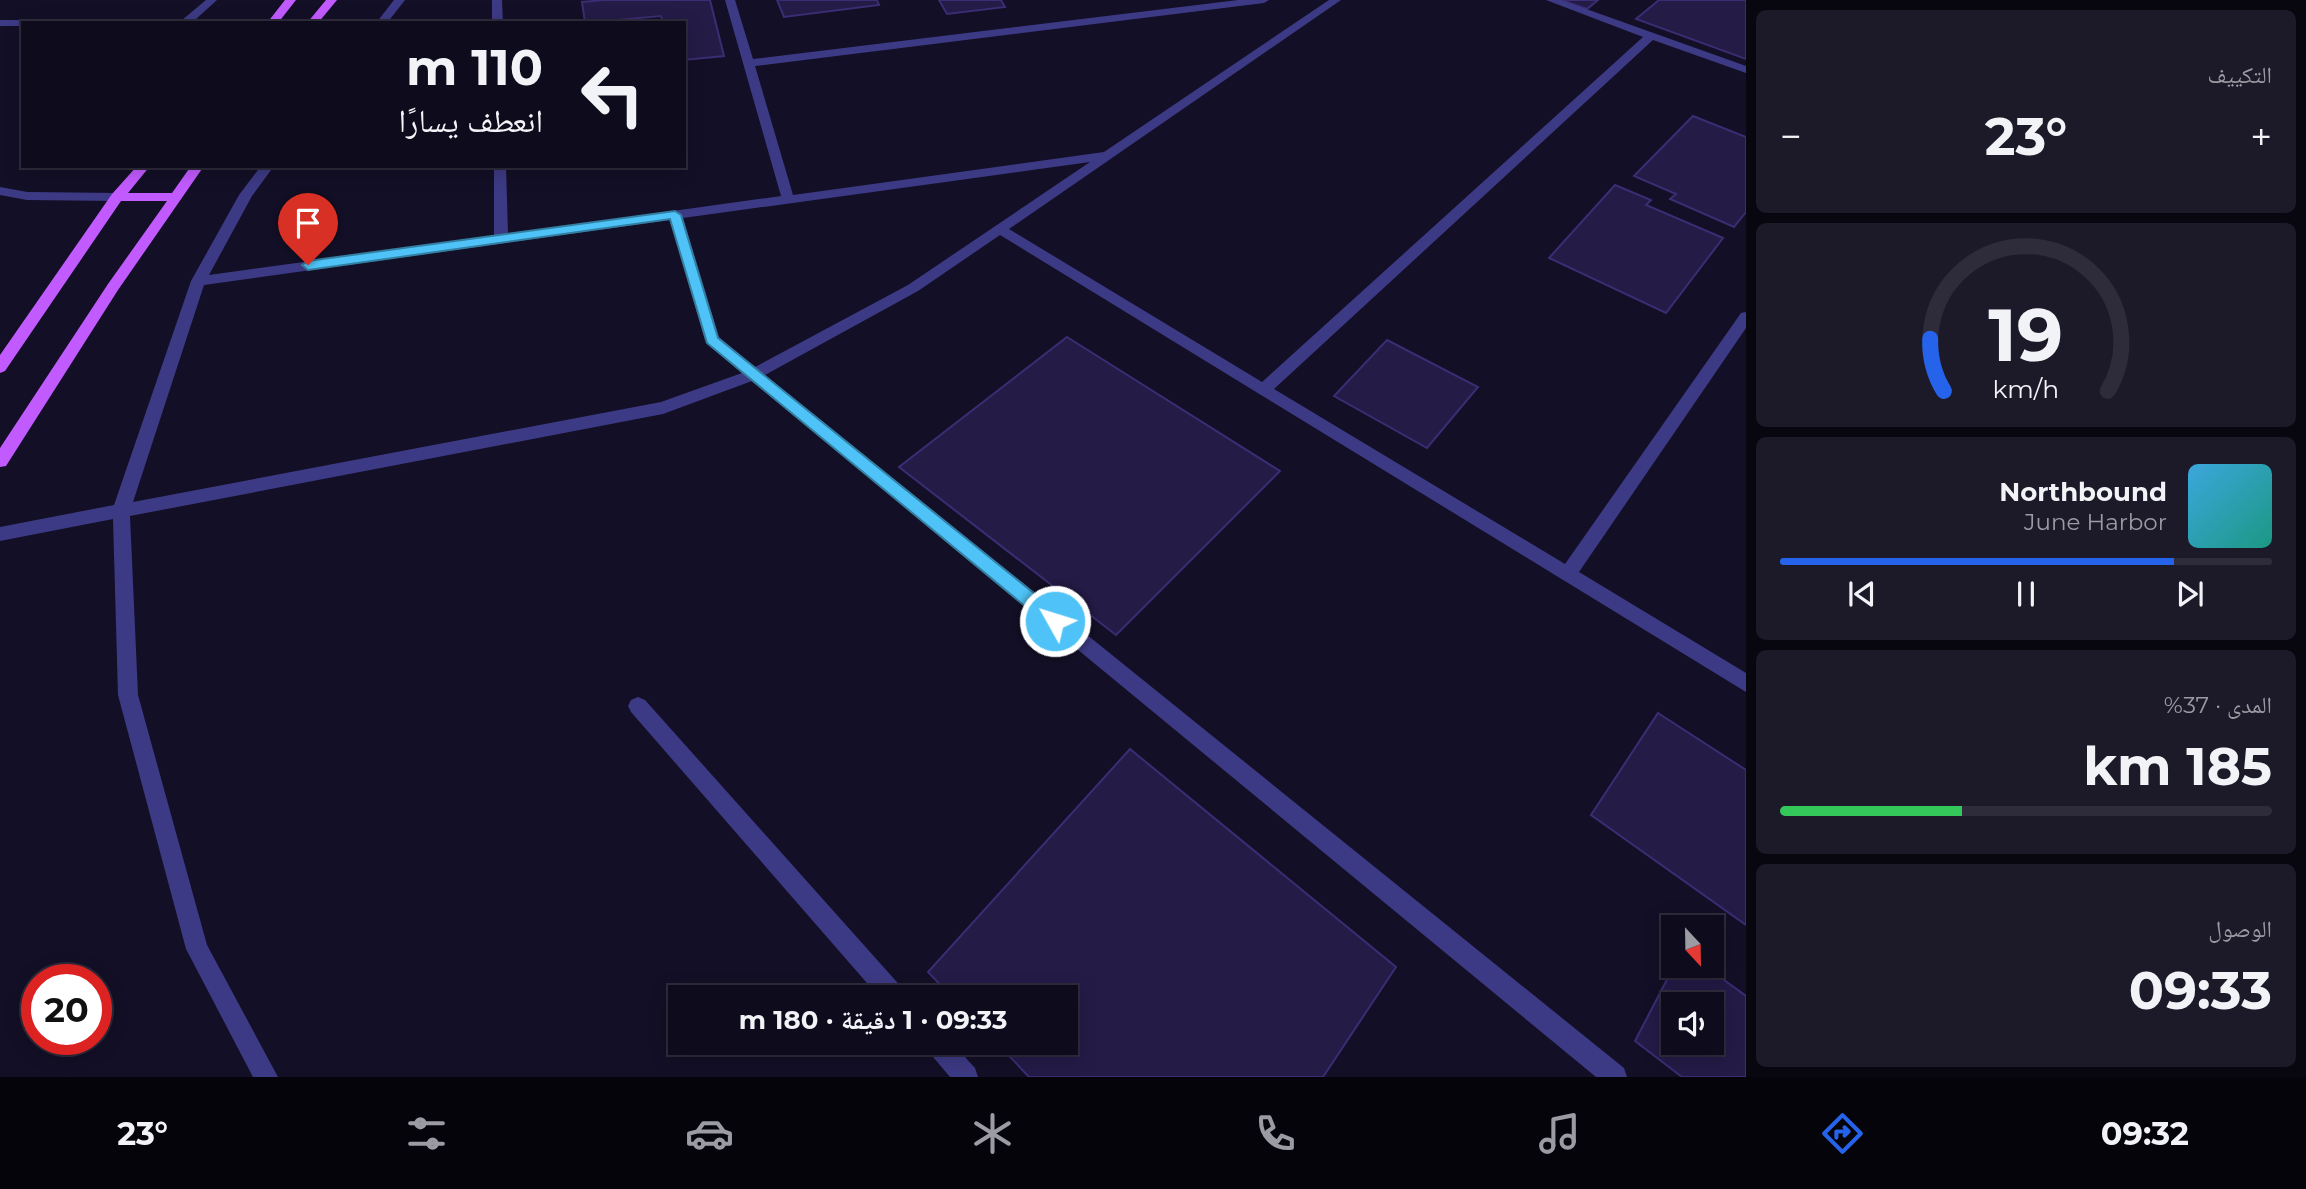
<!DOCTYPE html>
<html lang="ar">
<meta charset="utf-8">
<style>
:root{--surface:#0e0b1c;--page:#1c1929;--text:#f1f3f6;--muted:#9b9ba3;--line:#2e2b3b;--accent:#2563eb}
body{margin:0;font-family:Montserrat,"Noto Naskh Arabic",sans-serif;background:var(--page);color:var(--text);direction:rtl;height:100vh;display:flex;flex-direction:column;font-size:26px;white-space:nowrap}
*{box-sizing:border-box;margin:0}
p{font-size:23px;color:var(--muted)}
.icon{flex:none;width:38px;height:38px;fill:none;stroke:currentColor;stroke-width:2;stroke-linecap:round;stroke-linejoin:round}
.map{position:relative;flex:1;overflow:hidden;direction:ltr}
.details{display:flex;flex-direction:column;gap:10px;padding:10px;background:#08060f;width:560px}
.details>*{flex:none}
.banner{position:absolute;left:21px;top:21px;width:665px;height:147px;border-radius:0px;box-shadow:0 4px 18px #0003,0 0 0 2px var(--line);direction:rtl;background:#0e0b1c;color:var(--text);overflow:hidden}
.needle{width:46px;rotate:158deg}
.fabs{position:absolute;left:1661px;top:915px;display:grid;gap:14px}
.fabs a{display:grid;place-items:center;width:63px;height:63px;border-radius:0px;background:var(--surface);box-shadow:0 4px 18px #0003,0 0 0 2px var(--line);font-size:35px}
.speed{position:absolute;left:21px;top:964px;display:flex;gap:14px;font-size:35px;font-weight:700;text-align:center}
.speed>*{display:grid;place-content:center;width:91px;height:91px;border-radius:50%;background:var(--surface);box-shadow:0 4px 18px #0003,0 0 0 2px var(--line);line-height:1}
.speed .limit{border:10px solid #d22;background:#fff;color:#111}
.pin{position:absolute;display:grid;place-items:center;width:60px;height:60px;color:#fff;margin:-72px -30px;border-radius:50% 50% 50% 0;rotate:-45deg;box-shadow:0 0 7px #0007}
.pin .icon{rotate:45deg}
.me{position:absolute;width:77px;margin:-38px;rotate:309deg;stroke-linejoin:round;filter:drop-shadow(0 0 5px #0008)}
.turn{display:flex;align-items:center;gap:24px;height:147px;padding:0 28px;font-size:32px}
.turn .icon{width:91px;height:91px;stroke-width:2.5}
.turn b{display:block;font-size:49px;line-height:60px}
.big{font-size:52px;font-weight:700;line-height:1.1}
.details .tile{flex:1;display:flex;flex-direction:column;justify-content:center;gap:10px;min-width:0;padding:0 24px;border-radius:10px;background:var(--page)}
.details .dial{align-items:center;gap:0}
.dial svg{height:182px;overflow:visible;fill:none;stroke:var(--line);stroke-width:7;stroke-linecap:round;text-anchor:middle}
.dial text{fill:var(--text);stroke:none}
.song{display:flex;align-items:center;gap:21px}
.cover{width:84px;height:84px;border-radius:10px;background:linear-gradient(135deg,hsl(200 70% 55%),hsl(170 70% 35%))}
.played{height:7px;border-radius:4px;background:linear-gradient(90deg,var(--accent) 80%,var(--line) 80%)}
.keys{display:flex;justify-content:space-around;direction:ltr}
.heat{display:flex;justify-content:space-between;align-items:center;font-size:38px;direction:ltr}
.charge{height:10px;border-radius:5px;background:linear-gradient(90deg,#34c759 37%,var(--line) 0)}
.trip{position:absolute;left:668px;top:985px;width:410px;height:70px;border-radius:0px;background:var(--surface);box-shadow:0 4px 18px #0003,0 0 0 2px var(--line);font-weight:700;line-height:70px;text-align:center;direction:rtl}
.dock{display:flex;height:112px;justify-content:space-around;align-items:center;background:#06040b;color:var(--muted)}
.dock .icon{width:49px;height:49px}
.dock .on{color:var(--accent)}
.dock b{font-size:32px;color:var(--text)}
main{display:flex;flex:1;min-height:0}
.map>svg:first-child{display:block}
</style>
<main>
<section class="details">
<div class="tile"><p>التكييف</p>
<div class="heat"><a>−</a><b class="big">23°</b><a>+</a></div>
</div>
<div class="tile dial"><svg viewBox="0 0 100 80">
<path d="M14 69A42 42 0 1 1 86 69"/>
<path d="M14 69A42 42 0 0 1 8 46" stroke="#2563eb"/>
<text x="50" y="56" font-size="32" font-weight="700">19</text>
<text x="50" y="72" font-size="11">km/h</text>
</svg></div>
<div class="tile">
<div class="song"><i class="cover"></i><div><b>Northbound</b><p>June Harbor</p></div></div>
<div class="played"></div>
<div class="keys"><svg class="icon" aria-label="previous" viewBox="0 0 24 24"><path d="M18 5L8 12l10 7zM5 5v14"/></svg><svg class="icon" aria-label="pause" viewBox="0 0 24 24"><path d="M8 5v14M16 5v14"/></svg><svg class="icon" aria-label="next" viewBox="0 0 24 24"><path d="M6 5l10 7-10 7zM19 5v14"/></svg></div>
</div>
<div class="tile"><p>المدى · 37%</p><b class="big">185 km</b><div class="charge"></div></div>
<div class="tile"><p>الوصول</p><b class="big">09:33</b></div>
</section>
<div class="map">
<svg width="1746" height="1077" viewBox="0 0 1746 1077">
<rect width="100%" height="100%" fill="#130f26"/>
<g fill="#241b47" stroke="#3b2d73" stroke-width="2" fill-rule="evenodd">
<path d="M604,0H710L724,56L684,60V23H663L661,16L585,23L582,2Z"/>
<path d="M777,0H877L879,5L784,17Z"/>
<path d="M939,0H1001L1005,7L947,14Z"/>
<path d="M1561,0H1598L1587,9Z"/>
<path d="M1659,0H1746V59L1636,19Z"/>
<path d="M1693,116L1746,137V212L1734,227L1670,199L1676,194L1634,176Z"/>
<path d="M1615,185L1651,200L1646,205L1723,238L1666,313L1549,258Z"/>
<path d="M1067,337L1280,471L1116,635L899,467Z"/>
<path d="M1387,340L1478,387L1427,448L1334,396Z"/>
<path d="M1658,713L1746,770V925L1591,815Z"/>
<path d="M1130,749L1396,967L1323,1077H1029L997,1043H1066V998H953L928,972Z"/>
<path d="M1674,966H1705L1746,996V1077H1682L1635,1041ZM1673,1004H1712V1043H1673Z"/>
</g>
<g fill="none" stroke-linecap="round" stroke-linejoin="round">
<g fill="#3d3a85" fill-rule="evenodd">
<path d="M206,0H217L195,20L211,23H23V26H0V20H182Z"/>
<path d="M394,0H405L387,23H376Z"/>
<path d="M492,0H502L503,23H492Z"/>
<path d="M725,0H735L753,59L1238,0H1269L1264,3L755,66L793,195L1104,152L1329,0H1341L1009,229L1262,382L1643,37L1546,0H1561L1746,66V73L1653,40L1274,389L1565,564L1741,313L1746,312V328L1579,572L1746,673V692L1000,235L918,291L765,375L1624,1068L1627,1077H1596L752,381L663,414L130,516L138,695L207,945L278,1077H253L186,949L118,695L113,519L0,541V527L114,505L191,281L239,195L261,166H274L252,196L209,275L494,236V166H506L508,234L781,196ZM1090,162L908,285L755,367L719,337L683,218ZM670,220L705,340L742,373L661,402L133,502L204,285Z"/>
<path d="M0,187L27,192L117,193L124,197L117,201L27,200L0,195Z"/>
<path d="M638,697L645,700L904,990L907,998H880L631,712L628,706L631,700Z"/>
<path d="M924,1043H952L975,1068L978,1077H950L928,1051Z"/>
</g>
<g fill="#c25bff" fill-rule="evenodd">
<path d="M285,0H296L278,23H267Z"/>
<path d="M326,0H337L318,23H307Z"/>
<path d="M137,166H150L128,193H172L191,166H204L118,290L6,466L0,467V448L108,284L167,201H121L5,371L0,373V355L112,194Z"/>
</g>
</g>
<path fill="#4fc3f7" stroke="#337fa1" stroke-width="2" d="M675,211L681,215L718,338L1061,615L1063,621L1061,626H1049L707,343L670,219L308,270L302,265L308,261Z"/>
</svg>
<div class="fabs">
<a><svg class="needle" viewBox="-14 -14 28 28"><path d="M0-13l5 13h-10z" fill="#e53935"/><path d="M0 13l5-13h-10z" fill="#9b9ba3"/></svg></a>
<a><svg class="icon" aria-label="sound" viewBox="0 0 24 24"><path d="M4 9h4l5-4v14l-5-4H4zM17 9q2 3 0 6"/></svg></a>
</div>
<div class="speed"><div class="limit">20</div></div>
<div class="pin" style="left:308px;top:265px;background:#d93025"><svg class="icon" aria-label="arrive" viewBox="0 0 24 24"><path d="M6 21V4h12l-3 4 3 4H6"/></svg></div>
<svg class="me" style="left:1055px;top:621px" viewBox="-20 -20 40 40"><circle r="17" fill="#4fc3f7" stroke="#fff" stroke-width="3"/><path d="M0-11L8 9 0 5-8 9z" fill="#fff"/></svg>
<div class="trip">09:33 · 1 دقيقة · 180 m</div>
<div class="banner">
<div class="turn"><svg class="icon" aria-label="left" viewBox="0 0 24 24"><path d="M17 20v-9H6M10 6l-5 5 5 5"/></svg><div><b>110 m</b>انعطف يسارًا</div></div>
</div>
</div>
</main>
<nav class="dock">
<b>09:32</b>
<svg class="icon on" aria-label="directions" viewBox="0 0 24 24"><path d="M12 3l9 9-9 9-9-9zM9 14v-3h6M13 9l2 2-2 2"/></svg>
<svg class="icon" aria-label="music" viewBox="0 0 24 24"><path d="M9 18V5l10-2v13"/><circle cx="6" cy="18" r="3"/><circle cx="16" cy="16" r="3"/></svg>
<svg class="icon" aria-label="phone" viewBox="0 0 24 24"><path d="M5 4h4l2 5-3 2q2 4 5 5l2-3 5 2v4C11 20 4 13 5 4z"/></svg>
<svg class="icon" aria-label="climate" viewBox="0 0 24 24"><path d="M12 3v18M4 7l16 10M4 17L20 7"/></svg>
<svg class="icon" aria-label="car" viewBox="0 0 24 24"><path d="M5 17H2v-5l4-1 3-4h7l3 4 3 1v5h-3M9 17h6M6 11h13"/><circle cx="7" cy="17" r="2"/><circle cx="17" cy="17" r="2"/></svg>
<svg class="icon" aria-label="filters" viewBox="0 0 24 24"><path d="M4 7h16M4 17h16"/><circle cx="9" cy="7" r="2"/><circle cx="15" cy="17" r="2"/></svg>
<b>23°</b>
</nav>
